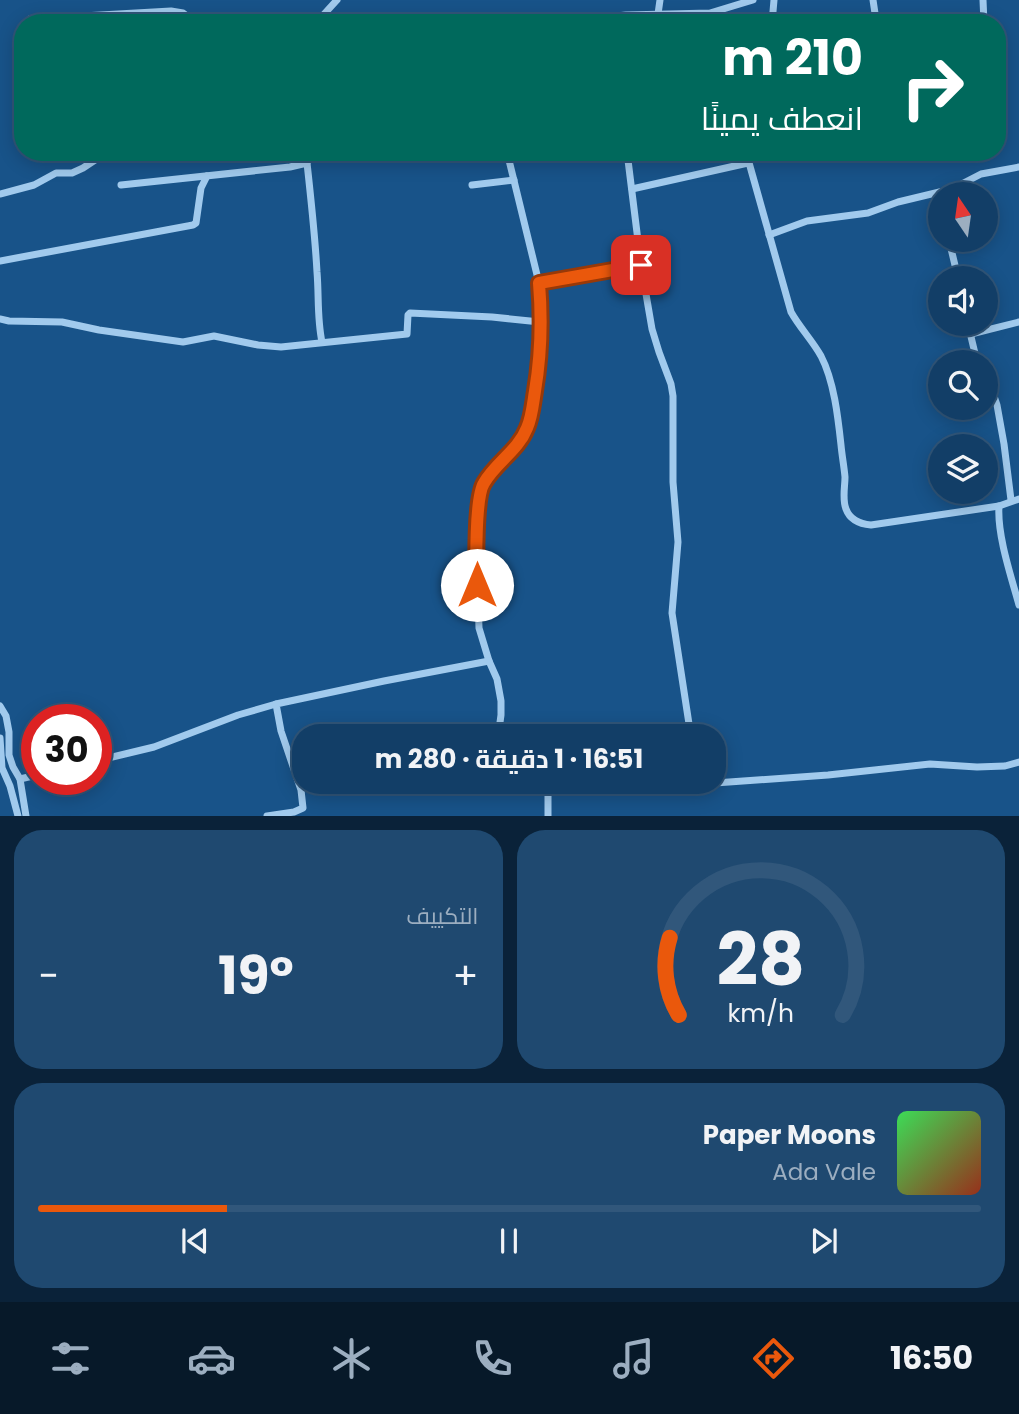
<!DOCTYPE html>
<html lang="ar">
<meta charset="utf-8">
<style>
:root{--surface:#123e67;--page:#1f4970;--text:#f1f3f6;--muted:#9caec0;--line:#31577b;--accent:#ea580c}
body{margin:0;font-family:Poppins,Cairo,sans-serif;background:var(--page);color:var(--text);direction:rtl;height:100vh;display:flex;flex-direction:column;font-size:26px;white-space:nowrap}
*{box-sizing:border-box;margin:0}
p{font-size:23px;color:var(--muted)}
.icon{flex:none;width:38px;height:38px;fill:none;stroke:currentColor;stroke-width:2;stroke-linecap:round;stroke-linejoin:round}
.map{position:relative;height:816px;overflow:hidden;direction:ltr}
.drawer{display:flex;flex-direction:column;gap:14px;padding:14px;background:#0a2239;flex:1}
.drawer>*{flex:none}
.hud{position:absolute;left:14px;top:14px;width:992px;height:147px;border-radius:28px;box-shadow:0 4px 18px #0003,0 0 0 2px var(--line);direction:rtl;background:#00695c;color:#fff;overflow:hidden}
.needle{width:46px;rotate:347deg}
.controls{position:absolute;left:928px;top:182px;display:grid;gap:14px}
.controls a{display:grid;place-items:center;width:70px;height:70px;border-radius:50%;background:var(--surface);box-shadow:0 4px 18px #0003,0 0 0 2px var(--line);font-size:35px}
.speed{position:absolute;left:21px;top:704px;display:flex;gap:14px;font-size:35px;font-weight:700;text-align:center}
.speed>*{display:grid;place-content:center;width:91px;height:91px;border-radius:50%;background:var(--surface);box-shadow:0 4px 18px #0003,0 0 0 2px var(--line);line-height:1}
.speed .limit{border:10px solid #d22;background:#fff;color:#111}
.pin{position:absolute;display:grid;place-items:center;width:60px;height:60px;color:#fff;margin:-30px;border-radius:14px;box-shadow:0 4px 10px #0006}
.me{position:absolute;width:77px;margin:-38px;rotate:0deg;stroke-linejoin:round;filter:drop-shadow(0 0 5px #0008)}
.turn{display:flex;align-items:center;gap:24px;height:147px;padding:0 28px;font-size:32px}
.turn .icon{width:91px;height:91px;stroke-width:2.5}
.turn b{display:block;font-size:49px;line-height:60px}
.big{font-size:52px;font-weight:700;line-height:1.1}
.drawer .tile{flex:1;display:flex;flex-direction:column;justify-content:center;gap:10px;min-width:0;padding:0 24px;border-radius:28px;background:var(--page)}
.drawer .dial{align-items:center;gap:0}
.dial svg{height:182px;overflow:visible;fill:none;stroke:var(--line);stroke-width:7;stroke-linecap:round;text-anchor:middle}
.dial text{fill:var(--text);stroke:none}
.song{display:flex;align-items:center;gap:21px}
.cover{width:84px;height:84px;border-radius:10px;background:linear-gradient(135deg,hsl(130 70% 55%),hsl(10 70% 35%))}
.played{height:7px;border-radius:4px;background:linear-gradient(90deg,var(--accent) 20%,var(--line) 20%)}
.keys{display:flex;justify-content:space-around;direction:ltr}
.heat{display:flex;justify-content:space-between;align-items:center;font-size:38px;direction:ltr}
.drawer .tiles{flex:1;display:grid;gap:14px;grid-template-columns:1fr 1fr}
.tile:last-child{grid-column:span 2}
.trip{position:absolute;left:292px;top:724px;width:434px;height:70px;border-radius:28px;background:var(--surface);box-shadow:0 4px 18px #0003,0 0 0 2px var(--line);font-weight:700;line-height:70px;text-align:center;direction:rtl}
.tab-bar{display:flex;height:112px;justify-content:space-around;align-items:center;background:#071929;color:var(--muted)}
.tab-bar .icon{width:49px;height:49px}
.tab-bar .selected{color:var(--accent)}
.tab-bar b{font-size:32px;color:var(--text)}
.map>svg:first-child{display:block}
</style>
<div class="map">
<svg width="1019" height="816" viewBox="0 0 1019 816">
<rect width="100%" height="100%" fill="#185389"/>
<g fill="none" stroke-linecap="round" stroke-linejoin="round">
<g stroke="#a1caed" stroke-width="7">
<path d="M983,0L984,23"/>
<path d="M658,14L660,0"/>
<path d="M30,19L171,11L183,13L196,23"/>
<path d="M316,23L337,0"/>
<path d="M579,23L598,18L626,15L710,13L753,0"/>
<path d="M772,23L774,0"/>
<path d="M872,23L876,20L873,0"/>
<path d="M627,152L641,265L652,329L659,352L671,384L673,396V482L678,542L672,613L691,737"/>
<path d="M746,152L791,312C800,328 812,340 821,356C834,381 838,417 841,445C842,456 844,466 845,477C845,487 842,499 846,509C850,520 860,524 871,525L999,506L1019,499"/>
<path d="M307,163C311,199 315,235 317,272C319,296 317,319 322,342"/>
<path d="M121,185L290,167L307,163L309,152"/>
<path d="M472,185L514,180"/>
<path d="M632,189L748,163"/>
<path d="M0,194L34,185L56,173H72L83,168L107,152"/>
<path d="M769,235L807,221L868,213L898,202L952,189L981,174L1019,167"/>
<path d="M949,240L958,278"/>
<path d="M0,261L193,225L196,223L201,188L207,176"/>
<path d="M539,283L641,265"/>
<path d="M0,319L9,321L62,322L99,330L183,342L214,336L258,345L281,347L407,334L408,315L410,313L492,317L540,322"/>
<path d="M968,324L977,362"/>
<path d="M971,334L1019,322"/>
<path d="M985,388L995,399L997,405L1004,444L1011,500"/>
<path d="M999,506C997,535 1011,576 1019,605"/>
<path d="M0,706L6,716L9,732V755L13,767L20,779L26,816"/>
<path d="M498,737L501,715V701L497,679L489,661L479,628L477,569L479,503L483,483L519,444L528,426L539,367L541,304L539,283L507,152"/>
<path d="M0,738L2,768L10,786L18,816"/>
<path d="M96,761L154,747L238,715L276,704"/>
<path d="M20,779L37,775"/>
<path d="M508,782C535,793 565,785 593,782"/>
<path d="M648,782L701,784L828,775L930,764L977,767L1005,766L1019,762"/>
<path d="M548,788V816"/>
<path d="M267,816L294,812L303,808L301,790L281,731L276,704L384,681L489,661"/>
</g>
</g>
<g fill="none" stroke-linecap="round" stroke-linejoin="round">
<defs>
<path id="route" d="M477,585C476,565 475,497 484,483C496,462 518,451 527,428C532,417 533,403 535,391C541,355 542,319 539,283L641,265"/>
</defs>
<use href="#route" stroke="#983908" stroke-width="18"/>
<use href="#route" stroke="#ea580c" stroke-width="12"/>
</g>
</svg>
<div class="controls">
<a><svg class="needle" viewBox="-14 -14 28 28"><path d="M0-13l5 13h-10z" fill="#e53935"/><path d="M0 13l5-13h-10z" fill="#9caec0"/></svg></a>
<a><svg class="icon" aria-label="sound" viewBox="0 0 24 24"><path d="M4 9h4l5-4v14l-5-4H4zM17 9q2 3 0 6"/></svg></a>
<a><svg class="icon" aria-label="search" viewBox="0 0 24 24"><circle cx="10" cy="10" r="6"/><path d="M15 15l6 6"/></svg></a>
<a><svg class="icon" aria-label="layers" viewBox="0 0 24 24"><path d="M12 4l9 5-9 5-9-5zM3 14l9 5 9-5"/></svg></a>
</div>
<div class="speed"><div class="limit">30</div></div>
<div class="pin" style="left:641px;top:265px;background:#d93025"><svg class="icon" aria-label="arrive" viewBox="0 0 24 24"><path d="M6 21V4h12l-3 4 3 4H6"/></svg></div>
<svg class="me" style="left:477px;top:585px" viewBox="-20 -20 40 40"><circle r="19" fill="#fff"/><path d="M0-13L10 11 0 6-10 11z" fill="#ea580c"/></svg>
<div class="trip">16:51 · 1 دقيقة · 280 m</div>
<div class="hud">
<div class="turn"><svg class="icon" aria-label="right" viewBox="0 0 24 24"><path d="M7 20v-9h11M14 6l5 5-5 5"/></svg><div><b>210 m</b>انعطف يمينًا</div></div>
</div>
</div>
<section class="drawer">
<div class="tiles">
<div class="tile dial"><svg viewBox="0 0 100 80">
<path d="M14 69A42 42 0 1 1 86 69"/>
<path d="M14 69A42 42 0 0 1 10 35" stroke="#ea580c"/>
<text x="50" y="56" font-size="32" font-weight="700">28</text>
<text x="50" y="72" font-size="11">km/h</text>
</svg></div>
<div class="tile"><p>التكييف</p>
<div class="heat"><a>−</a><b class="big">19°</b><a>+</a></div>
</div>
<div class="tile">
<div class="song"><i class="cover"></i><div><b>Paper Moons</b><p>Ada Vale</p></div></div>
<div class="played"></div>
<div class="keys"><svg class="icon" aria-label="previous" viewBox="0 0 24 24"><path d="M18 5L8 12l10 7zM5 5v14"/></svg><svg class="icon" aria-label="pause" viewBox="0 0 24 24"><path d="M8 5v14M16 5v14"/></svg><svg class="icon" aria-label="next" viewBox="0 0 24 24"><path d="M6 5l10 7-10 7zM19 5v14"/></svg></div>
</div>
</div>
</section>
<nav class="tab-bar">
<b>16:50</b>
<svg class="icon selected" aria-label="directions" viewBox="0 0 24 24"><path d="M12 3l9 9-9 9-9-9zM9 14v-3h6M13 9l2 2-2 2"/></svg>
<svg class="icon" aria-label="music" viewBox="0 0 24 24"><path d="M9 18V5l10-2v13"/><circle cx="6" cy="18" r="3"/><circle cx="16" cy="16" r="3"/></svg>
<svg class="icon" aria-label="phone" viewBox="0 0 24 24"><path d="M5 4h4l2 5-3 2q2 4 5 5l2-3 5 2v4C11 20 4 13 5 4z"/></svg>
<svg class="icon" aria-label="climate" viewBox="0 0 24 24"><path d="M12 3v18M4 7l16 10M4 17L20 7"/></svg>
<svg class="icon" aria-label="car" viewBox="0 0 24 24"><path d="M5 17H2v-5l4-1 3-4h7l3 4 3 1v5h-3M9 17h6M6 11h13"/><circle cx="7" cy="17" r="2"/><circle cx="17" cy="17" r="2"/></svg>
<svg class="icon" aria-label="filters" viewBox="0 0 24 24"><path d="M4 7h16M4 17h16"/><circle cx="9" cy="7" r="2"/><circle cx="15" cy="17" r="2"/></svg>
</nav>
